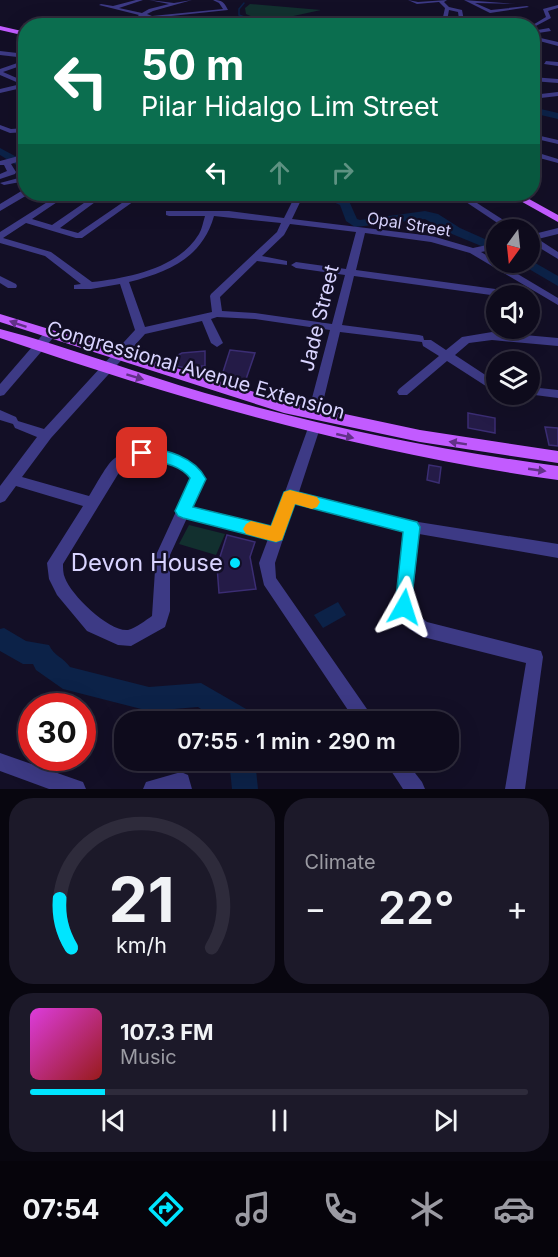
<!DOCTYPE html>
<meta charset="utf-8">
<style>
:root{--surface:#0e0b1c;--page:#1c1929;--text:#f1f3f6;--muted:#9b9ba3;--line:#2e2b3b;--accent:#00e5ff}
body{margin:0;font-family:Inter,sans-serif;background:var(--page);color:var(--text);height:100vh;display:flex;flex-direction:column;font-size:22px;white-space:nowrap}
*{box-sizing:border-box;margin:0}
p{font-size:20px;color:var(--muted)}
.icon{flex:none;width:33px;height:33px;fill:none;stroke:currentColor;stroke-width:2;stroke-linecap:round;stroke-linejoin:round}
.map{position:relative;height:789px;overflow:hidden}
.details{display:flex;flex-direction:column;gap:9px;padding:9px;background:#08060f;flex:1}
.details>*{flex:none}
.banner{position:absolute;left:18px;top:18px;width:522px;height:183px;border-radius:24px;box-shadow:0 6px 24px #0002,0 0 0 2px var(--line);background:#0b6e4f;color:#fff;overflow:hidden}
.needle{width:39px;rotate:195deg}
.controls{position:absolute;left:486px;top:219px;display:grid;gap:12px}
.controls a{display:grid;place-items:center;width:54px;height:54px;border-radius:50%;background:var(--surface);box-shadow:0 6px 24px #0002,0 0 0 2px var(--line);font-size:30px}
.speed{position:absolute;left:18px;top:693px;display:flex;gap:12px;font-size:30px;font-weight:700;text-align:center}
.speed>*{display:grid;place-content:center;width:78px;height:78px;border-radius:50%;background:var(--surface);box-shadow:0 6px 24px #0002,0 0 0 2px var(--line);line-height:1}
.speed .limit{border:9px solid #d22;background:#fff;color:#111}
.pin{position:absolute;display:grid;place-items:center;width:51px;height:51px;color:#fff;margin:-26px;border-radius:12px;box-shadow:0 3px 9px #0006}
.me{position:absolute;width:66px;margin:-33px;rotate:6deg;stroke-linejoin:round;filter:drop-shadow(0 0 4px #0008)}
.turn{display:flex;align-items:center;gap:21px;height:126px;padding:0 24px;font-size:27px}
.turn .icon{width:78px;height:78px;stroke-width:2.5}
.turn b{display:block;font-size:42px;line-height:51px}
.lanes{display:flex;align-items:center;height:57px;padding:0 24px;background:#0003;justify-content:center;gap:30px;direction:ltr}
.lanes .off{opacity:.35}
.big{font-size:45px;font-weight:600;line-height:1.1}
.details .widget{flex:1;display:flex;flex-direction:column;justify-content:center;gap:9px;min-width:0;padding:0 21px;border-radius:24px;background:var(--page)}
.details .dial{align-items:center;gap:0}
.dial svg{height:156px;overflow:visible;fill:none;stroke:var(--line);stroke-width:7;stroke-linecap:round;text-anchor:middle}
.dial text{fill:var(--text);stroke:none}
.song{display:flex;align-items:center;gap:18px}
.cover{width:72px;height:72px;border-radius:9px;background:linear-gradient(135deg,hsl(300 70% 55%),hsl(0 70% 35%))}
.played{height:6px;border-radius:3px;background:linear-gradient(90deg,var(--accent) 15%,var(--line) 15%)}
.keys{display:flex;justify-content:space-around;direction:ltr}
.heat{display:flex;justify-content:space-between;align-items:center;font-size:33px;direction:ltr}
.details .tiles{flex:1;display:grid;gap:9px;grid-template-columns:1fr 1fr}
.widget:last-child{grid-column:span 2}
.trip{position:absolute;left:114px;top:711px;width:345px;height:60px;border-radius:24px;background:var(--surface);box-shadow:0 6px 24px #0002,0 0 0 2px var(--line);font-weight:600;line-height:60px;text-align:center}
.tab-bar{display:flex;height:96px;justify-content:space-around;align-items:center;background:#06040b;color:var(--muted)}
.tab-bar .icon{width:42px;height:42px}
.tab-bar .on{color:var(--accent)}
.tab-bar b{font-size:27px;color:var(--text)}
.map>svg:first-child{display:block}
</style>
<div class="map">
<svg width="558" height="789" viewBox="0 0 558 789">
<rect width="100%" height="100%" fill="#130f26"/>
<g fill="#12302f">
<path d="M250,4L321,10L275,20L288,25H270L246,14L245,8Z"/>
<path d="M189,525L225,534L216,555L179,544Z"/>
</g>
<path fill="#0c2248" d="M338,602L346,615L323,628L314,615Z"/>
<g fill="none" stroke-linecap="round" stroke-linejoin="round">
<g stroke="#0c2248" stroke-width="1.5">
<path d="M244,3L239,9V15L252,20"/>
<path d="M254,21L263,26"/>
</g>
<g fill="#0c2248" fill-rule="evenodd">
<path d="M532,107L558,113V119L532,113Z"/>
<path d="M0,148L26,162V171L0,155Z"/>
<path d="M165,194H260L254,197C235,198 179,205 165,194Z"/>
<path d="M316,194H330L349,201L357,219L360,220L425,211L438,214L460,228L496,244V252L452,234L425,219L355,227L346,221L340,205Z"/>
<path d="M530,260L558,276V286L517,262H530Z"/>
<path d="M4,628L26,641L49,645C54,656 63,657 70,667L149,687L201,683L253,713L256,722H221L198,707L149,711L63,689L36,670L33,664H23L0,651V629Z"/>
<path d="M229,760H255L258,789H232Z"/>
</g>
</g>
<g fill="#241b47" stroke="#3b2d73" stroke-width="1.5">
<path d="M230,350L255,353L245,382L222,375Z"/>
<path d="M205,351V366H201V372L177,366L178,355L182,353Z"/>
<path d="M468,413L495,418V433L468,428Z"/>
<path d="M545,427L558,428V446L549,445Z"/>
<path d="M429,465L441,467L439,483L427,480Z"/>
<path d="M227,535L255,542L250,557L256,589L219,593L217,566Z"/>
</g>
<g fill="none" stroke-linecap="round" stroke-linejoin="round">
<g fill="#3d3a85" fill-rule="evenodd">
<path d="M136,0H143L119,8L142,13L149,9L169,4L149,0L174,3L192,0L153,11L147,14L152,16L223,9L219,3L213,0C222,0 224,2 228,10L152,18L144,17L130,26H124L139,15L99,5L101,4L113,6Z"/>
<path d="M408,0L418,2L447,0L444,2L449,7L462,10L465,26H460L458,12L449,10L446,26H441L445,8L439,2L417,4Z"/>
<path d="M464,0L516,4L475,3L491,10L527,6L529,7L490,13Z"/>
<path d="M558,5V8L548,11L551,18L532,28L531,26L546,17L543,9Z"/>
<path d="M231,24L237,26H229Z"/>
<path d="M549,28L551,31L532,34V31Z"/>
<path d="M532,36L558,42V46L532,39Z"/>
<path d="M0,51L26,54V58L0,55Z"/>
<path d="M26,60V64L3,72L26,82V87L0,93V89L21,84L0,75V69Z"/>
<path d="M532,60L538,61L539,62L532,64Z"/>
<path d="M546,61L558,62V66L544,64Z"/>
<path d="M532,77L558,79V83L532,81Z"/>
<path d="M558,92V96L532,99V95Z"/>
<path d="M0,125L11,129L26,128V132L10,133L0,129Z"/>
<path d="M532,134L558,140V144L532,138Z"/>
<path d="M532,151L558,159V163L532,156Z"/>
<path d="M26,154V159L11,164L16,172L15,174L0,179V174L7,171L4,165H0V161Z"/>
<path d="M26,176V181L4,185L0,183Z"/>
<path d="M23,190H26V194H29L0,211V204Z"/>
<path d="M60,194H69L32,219L52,225L97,194H106L60,228L78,233L135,194H144L82,238H76L26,223L3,238L51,252L92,282C129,278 179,268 199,234C202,229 203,222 205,216H169L166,215V211H229L284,218L295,196L299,194L303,196L292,219L432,236L473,248L496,243V249L481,252L558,298V305L470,253L431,242L365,233L356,270L524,293L529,296H498L354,276L342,325L419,335L423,336L424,340H431L446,350L462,337L492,332L558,338V346L492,340L469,343L455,355L496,382V391L492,390L447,361L407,395H399L397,392L399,389L439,356L423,346L422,342L340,332L324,398L316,416H308L306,413L312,398L330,330L255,319L217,317L211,319L223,343L217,347L211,343L202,321L145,334L51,438L22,477L89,496C95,487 107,463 115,458C143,440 189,449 205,479L192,507L272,528L308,428L310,425H318L320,428L299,492L412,521L558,544V558L419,534L412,605L421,617L427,622L541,651L543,657L525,789H505L526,663L423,637L409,629L396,607L404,531L295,503L275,563L276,578L376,722H356L264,585L259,563L268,539L187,518L170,555V611L165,627L131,646L118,645L87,631L57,595L49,579L47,563L83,506L16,486L5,501L0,503V486L37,437L15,428L13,424L0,420V410L16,417L18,421L44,429L135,330L120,284L91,289H74V285L81,284L45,256L0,243V232ZM214,216L281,223L277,232L211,294L210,296L212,312L145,327L129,282C169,272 202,258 214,216ZM290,224L356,232L346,269L296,262L291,265L296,268L345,275L332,324L255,313L222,311L220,297L257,261L287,265V261L262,256L284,235ZM143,458C161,460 180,464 191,479L156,555L152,616C146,620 136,628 128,630C109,632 71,595 65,578C63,574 63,568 63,564L123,466Z"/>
<path d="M375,194L414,197L452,194C433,206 394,206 375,194Z"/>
<path d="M454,194H463L519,230H508Z"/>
<path d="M558,228V234L538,239L558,252V259L530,242V235Z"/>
<path d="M0,276L16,284L17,286L16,288H8L0,283Z"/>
<path d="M49,331L53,332L54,335L53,338L4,395L0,396V384L45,332Z"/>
<path d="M530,387L558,390V398L527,394H530Z"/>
<path d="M0,753L83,782L86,789H49L0,771Z"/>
<path d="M384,760H405L422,782L425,789H403Z"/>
<path d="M181,772L188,775L192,789H143L146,782Z"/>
</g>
<g fill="#c25bff" fill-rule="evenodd">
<path d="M0,26L26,32V36L0,30Z"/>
<path d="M508,194H520L558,215V222Z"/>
<path d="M0,314L284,401L420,430L558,451V463L420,442L284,413L0,322Z"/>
<path d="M0,329C69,347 136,373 205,393C321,426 438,450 558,466V480C364,453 185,401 0,338Z"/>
</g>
</g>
<defs><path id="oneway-solid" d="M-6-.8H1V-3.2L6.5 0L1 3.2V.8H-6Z" transform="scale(1.5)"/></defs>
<g fill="#623188">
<use href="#oneway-solid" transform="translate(18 324) rotate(-161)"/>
<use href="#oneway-solid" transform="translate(135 377) rotate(17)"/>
<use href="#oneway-solid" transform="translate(345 436) rotate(13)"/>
<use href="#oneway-solid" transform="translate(458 443) rotate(-171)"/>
<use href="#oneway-solid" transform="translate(537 470) rotate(8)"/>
</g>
<path fill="#00e5ff" stroke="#0095a6" stroke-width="1.5" d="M142,447C166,449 195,457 206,479L193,507L271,526L284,492L290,490L417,522L420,527L410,613L404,616L397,613L395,607L403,532L295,504L282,540L276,542L183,518L178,516L175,511L190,478C178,462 154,462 137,457L135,453Z"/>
<path fill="#f59e0b" d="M290,490L317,497L320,502L317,507L312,509L295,504L282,540L276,542L246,534L243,529L246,524L251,521L271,526L284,492Z"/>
<circle fill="#00e5ff" stroke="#130f26" stroke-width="2" cx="235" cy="563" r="6"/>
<g text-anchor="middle" stroke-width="5" stroke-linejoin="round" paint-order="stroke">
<g font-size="16" fill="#d9d4ff" stroke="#130f26">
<text transform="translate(409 224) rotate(9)" y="6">Opal Street</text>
</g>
<g font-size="20" fill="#d9d4ff" stroke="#130f26">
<text transform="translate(319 318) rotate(-76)" y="7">Jade Street</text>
<text transform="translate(196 370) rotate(16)" y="7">Congressional Avenue Extension</text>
</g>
<g font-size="24" fill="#d9d4ff" stroke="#130f26" text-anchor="end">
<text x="223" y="571">Devon House</text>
</g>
</g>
</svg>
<div class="controls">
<a><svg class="needle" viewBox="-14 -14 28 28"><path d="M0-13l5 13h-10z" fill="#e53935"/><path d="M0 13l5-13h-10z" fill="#9b9ba3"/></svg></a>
<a><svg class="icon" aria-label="sound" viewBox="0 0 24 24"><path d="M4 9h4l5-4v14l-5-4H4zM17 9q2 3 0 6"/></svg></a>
<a><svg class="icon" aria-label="layers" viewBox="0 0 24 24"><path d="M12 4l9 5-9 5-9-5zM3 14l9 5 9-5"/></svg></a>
</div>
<div class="speed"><div class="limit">30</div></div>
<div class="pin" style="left:142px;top:453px;background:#d93025"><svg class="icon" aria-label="arrive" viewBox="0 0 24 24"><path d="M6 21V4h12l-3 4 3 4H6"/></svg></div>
<svg class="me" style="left:404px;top:607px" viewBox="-20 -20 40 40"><path d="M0-17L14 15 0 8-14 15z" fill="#00e5ff" stroke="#fff" stroke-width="4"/></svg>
<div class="trip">07:55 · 1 min · 290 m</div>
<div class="banner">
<div class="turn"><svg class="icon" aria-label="left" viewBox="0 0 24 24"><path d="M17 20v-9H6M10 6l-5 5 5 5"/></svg><div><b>50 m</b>Pilar Hidalgo Lim Street</div></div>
<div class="lanes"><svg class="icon" aria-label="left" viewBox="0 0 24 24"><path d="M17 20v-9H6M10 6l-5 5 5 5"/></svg><svg class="icon off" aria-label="ahead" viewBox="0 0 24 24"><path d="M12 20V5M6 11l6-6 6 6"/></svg><svg class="icon off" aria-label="right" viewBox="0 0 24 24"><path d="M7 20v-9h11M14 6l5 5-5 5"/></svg></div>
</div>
</div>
<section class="details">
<div class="tiles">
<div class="widget dial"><svg viewBox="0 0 100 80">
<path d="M14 69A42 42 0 1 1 86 69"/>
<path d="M14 69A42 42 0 0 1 8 44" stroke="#00e5ff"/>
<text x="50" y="56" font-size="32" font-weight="700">21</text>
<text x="50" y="72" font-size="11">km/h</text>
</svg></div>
<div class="widget"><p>Climate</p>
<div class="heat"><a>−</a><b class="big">22°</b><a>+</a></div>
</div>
<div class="widget">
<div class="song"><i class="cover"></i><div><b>107.3 FM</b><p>Music</p></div></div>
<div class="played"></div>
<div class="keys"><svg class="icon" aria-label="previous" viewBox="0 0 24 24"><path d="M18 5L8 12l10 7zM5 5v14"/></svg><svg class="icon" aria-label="pause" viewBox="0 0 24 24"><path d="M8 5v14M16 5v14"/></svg><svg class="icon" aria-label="next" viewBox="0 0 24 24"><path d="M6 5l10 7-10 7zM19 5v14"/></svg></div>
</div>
</div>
</section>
<nav class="tab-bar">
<b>07:54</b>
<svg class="icon on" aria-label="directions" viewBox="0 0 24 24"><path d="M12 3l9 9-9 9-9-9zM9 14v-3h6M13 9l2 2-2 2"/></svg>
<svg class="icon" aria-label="music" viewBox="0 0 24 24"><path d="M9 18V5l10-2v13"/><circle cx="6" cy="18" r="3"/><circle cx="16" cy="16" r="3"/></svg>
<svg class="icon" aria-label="phone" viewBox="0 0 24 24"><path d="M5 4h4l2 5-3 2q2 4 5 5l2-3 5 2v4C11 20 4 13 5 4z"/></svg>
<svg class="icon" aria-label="climate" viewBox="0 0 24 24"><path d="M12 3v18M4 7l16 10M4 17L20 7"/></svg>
<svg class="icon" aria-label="car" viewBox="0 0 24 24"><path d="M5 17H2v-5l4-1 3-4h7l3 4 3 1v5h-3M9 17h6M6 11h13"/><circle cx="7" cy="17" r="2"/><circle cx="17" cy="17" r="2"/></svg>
</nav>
